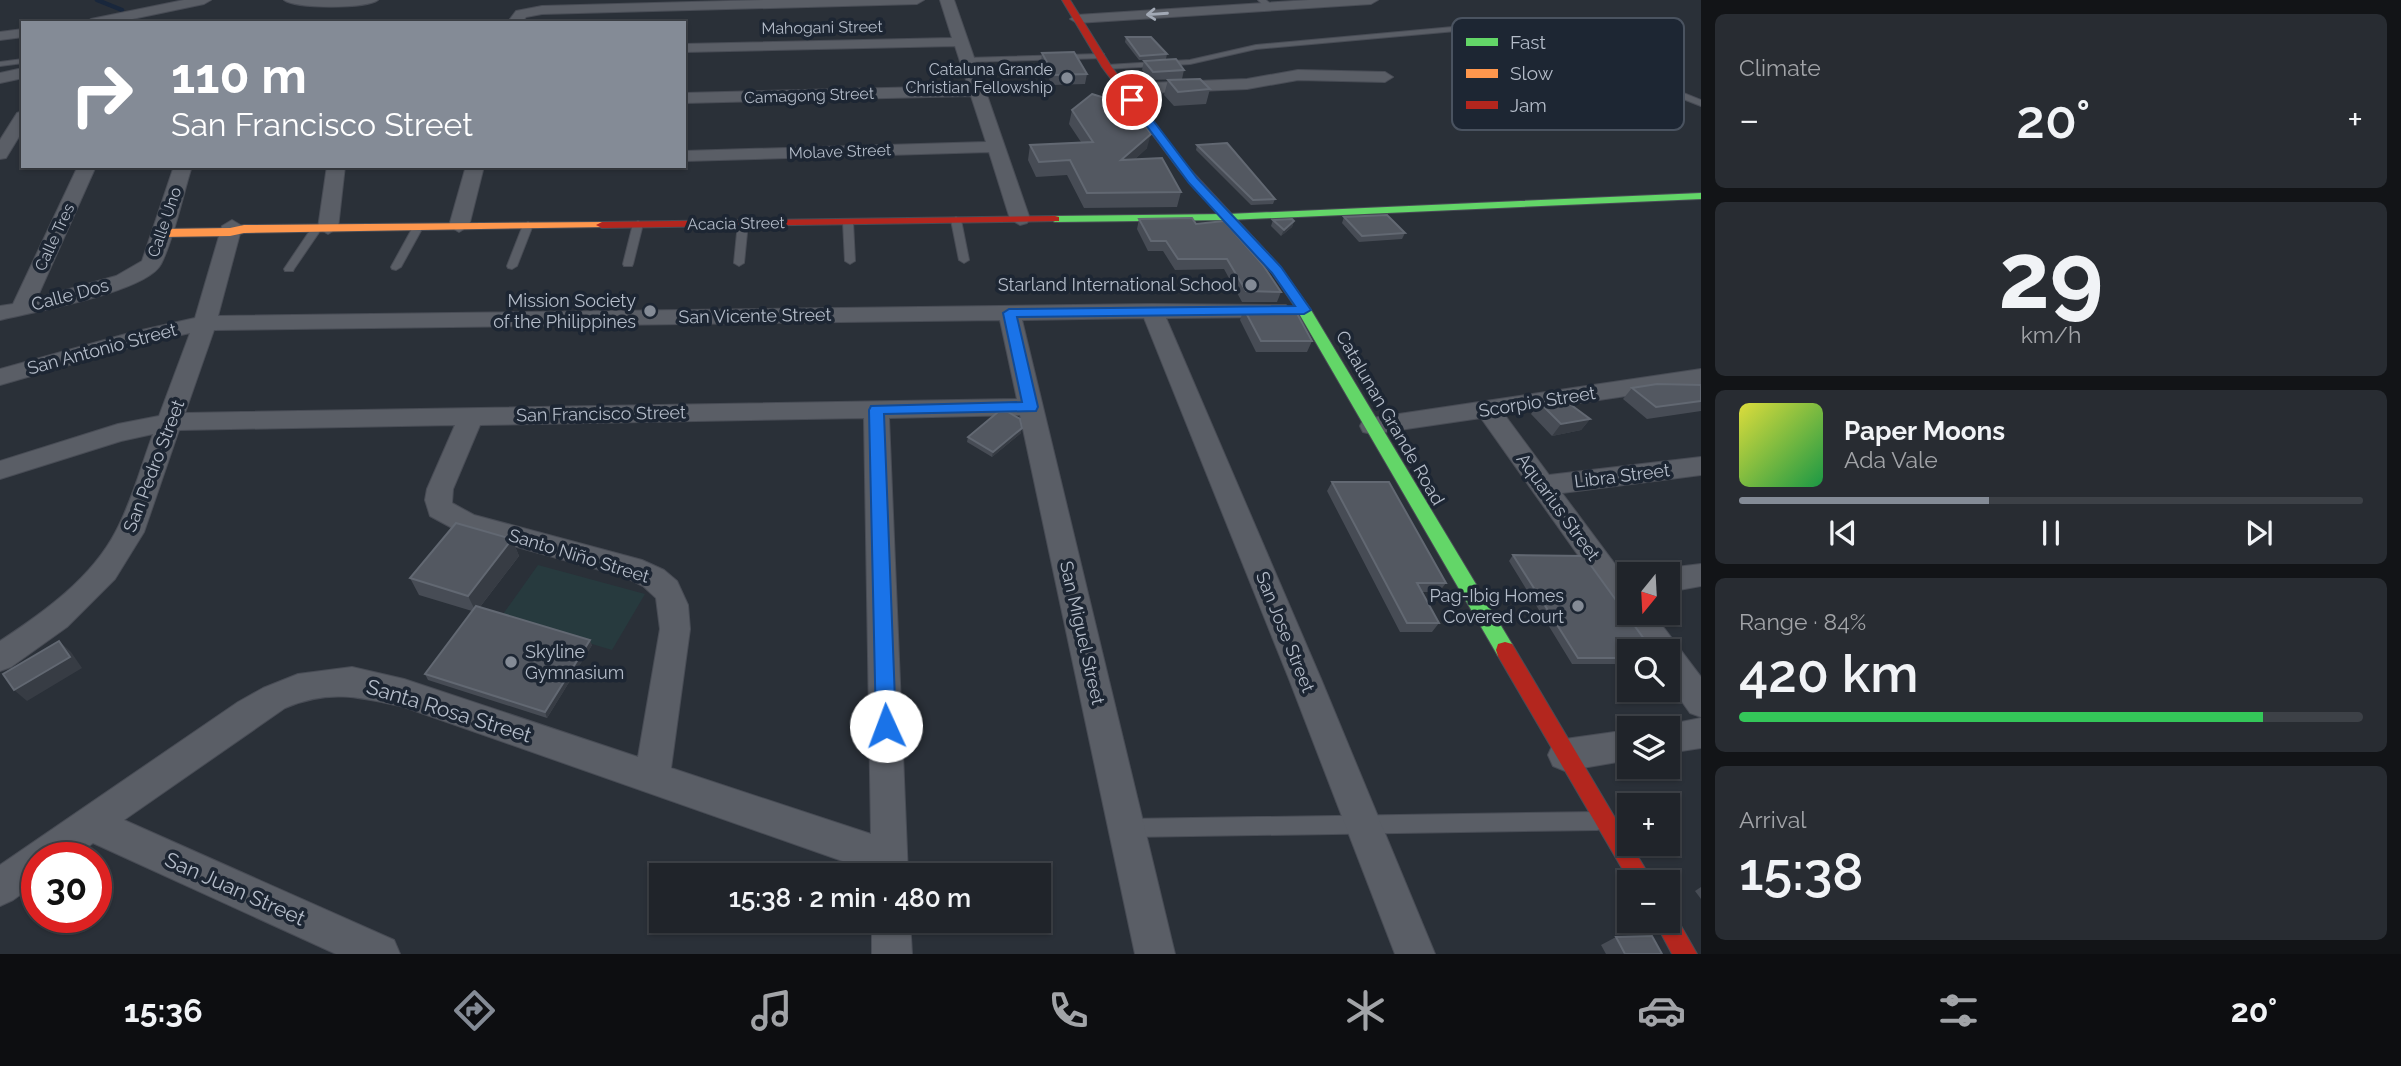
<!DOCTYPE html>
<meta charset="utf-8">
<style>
:root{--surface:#20242a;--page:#282c32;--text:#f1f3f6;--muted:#a2a4a8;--line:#3d4147;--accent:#848b96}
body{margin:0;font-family:Raleway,sans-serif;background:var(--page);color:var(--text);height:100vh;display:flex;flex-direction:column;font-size:26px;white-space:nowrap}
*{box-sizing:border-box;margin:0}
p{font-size:23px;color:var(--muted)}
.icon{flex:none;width:38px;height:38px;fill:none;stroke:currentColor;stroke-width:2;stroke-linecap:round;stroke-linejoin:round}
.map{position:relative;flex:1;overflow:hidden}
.sheet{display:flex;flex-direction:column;gap:14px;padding:14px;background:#121417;width:700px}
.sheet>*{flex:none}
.banner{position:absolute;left:21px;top:21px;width:665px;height:147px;border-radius:0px;box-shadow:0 2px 5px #0004,0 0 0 2px var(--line);background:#848b96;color:#fff;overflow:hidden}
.needle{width:46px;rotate:198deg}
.tools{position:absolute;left:1617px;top:562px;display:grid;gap:14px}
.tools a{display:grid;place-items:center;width:63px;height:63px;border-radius:0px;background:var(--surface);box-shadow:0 2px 5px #0004,0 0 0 2px var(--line);font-size:35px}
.speed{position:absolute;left:21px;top:842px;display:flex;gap:14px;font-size:35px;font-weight:700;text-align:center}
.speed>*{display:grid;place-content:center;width:91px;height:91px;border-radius:50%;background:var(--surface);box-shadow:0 2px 5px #0004,0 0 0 2px var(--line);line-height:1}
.speed .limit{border:10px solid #d22;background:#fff;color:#111}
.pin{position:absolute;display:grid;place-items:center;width:60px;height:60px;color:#fff;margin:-30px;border:4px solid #fff;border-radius:50%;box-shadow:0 2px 7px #0007}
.me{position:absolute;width:77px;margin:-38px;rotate:358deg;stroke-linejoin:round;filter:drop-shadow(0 0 5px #0008)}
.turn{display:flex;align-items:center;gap:24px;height:147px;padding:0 35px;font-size:32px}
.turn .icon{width:91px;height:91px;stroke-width:2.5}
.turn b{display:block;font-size:49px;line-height:60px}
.big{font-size:52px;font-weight:600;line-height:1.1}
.sheet .tile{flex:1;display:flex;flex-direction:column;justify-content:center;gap:10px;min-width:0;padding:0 24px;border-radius:10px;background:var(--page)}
.sheet .dial{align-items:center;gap:0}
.dial b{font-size:91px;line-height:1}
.song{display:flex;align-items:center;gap:21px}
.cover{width:84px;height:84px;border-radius:10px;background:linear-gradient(135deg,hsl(60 70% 55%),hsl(140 70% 35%))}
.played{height:7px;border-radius:4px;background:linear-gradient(90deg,var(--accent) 40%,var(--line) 40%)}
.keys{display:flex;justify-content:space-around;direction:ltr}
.heat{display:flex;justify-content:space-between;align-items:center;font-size:38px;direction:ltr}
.charge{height:10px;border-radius:5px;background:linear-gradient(90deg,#34c759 84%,var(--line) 0)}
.trip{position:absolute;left:649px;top:863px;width:402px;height:70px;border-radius:0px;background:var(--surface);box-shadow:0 2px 5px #0004,0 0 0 2px var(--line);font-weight:600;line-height:70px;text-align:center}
.tabs{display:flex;height:112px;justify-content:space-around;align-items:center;background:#0d0e11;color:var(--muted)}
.tabs .icon{width:49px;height:49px}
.tabs .active{color:var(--accent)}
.tabs b{font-size:32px;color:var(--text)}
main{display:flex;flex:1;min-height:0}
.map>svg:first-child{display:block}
</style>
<main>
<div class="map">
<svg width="1701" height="954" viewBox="0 0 1701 954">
<rect width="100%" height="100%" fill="#2a3038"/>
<path fill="#273a3e" d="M538,565L645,594L612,650L501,617Z"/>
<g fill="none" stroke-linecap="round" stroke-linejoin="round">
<path stroke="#19273c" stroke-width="4.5" d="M97,0L122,10"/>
<defs>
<g id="lane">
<path d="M1258,0H1266L1274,7L1267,9Z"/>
<path d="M1464,26H1467V30L1256,49L1190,64L1107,69L1103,67L1107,65L1190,60L1256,45Z"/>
<path d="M1101,54H1104V58L967,62L963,60L967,58Z"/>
<path d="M23,59V63L0,66V62Z"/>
<path d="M1661,84L1701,100V106L1658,89L1657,87Z"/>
<path d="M956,217L961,220L969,260L964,263L959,260L951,220Z"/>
<path d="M848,219L853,222L855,261L850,264L845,261L843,222Z"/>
<path d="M743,220L748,223L744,263L739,266L734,263L738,223Z"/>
<path d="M638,221L643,224L633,264L632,266H624L623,264L633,224Z"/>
<path d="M528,222L533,225L517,266L512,269L508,268L507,266L523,225Z"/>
<path d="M418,224L423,227L401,267L396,270L392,269L391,267L413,227Z"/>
<path d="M317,225L322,228L294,269L293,271H285L284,269L313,226Z"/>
<path d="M1597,812L1604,814L1606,821L1604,828L1597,830L1128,837L1121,835L1118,828L1121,821L1128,819Z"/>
</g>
<g id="street">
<path d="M184,0H211L204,4L113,23H84L91,19Z"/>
<path d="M284,0H378C366,9 296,9 284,0Z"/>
<path d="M766,0H924L917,4L542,14L526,17L521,23H507L516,11L542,6Z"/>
<path d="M940,0H954L1030,219L1027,223L1020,225L1010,219L989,152L684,161V151L986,142L971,96L684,103V93L968,86L955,46L684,52V44L952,38Z"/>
<path d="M1309,0H1378L1371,4L1077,23L1070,19L1077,15Z"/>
<path d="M23,29V37L0,40V32Z"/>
<path d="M23,68V78L0,83V73Z"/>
<path d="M1298,70L1385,72L1393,77L1385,82L1298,80L1247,89L1124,94L1116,89L1124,84L1247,79Z"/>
<path d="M23,111V130L6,158L0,159V140L17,113Z"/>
<path d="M78,166H96L37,298L116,276L142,261L174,166H192C183,194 174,239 161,264C147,292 32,312 0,320V306L13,304Z"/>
<path d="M327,166H345L338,228L328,234L318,228Z"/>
<path d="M466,166H484L469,226L459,232L449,226Z"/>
<path d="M232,220L242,226L218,316L1152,304L1286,305L1289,310L1286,315L1278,317L1166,318L1321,679L1435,954H1395L1289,679L1144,318L1022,320L1175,954H1135L1020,415L889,418L908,875H872L871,871L404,707C360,697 329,689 285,708L124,820L394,940L400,954H336L93,843L73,858H37V883L13,900L0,906V865L238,702L263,688L298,674L352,667L404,679L638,757L660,629L656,598L643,586L625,577L456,530L430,516L425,500L427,489L455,425L179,430L144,532L115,579L67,627L11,667L0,671V641C43,613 92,578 116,531C132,501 141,466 153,434L121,441L0,479V461L118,424L159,416L190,333L145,343L0,385V369L133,332L195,318L222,226ZM1000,320L1017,399L185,413L214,330ZM864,418L871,834L671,768L690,629L688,605L677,581L664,570L642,560L474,515L452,503L453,489L480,425Z"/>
<path d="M1701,369V385L1504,414L1549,475L1701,457V475L1562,493L1629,583V612H1652L1701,677V717L1690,713L1668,682V651H1646L1481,418L1372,434L1363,432L1360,426L1363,420L1372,418Z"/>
<path d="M1701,564V586L1668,592V574H1657L1668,568Z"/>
<path d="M1701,718V748L1668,753V728L1656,727Z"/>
<path d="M1629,730V760L1565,771L1553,766L1548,755L1553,744L1565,739Z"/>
<path d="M872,920H910L912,954H872Z"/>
</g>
<g id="fast">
<path d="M1701,193V199L1228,220L1055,222L1049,219L1055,216L1228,214Z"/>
<path d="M1275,264L1279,265L1311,310L1512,644L1514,650L1512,656L1505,658L1498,656L1297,310L1269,268Z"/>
</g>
<path id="slow" d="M602,222L608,225L606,227L244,233L230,236L161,237L155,233L161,229L230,228L244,225Z"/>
<g id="jam">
<path d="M1062,0H1070L1111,66L1187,166L1279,265V271H1271L1179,170L1102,67Z"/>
<path d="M1055,216L1059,217V221L602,228L596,225L602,222Z"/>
<path d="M1505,642L1512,644L1653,882H1630L1498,656L1496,650L1498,644Z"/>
<path d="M1668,910L1673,912L1697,954H1672L1654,920H1668Z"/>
</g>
</defs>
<use href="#lane" stroke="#484c55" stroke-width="2"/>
<use href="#street" stroke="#484c55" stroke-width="2"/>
<use href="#fast" stroke="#484c55" stroke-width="2"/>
<use href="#slow" stroke="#484c55" stroke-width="2"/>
<use href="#jam" stroke="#484c55" stroke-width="2"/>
<use href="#lane" fill="#5a5e66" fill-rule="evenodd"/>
<use href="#street" fill="#5a5e66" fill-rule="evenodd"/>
<use href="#fast" fill="#63d668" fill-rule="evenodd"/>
<use href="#slow" fill="#ff974d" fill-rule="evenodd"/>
<use href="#jam" fill="#b3261e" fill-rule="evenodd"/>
</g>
<g fill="#474c55">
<path d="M1126,37L1167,54L1166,59L1139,60L1125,42Z"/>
<path d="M1042,53L1087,74L1085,84L1052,85L1041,62Z"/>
<path d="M1144,61L1184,70L1182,79L1151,80L1142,70Z"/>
<path d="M1168,80L1210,89L1206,104L1174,106L1164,95Z"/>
<path d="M1072,110L1147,148L1135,159L1181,192L1177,207L1084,208L1067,175L1036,177L1028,160L1030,145L1081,142L1069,124Z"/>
<path d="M1197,145L1275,199L1273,204L1251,205L1196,150Z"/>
<path d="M1344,217L1405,233L1402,239L1359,242L1342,223Z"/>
<path d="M1139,219L1196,224L1281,292L1277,302H1242L1224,269L1175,270L1163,251H1148L1137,229Z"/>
<path d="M1273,220L1294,221L1292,227L1281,236L1271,226Z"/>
<path d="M1244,309L1312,341L1307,352H1256L1240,320Z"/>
<path d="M1701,385V411L1647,419L1623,399L1632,388Z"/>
<path d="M1539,402L1590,419L1581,430L1552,436L1531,414Z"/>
<path d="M1021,433L992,457L967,442L968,437Z"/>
<path d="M1332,482L1446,583L1439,592H1422L1439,623L1432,632H1400L1327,491Z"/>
<path d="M512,539L519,556L480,607L592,645L547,718L428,680L425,674L472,611L419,595L410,578Z"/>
<path d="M1513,555L1650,647L1629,651V664H1572L1509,561Z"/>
<path d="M1701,887V899L1695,891Z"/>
<path d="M1616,937L1662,954H1606L1601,945Z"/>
</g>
<g fill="#373c44">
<path d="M1151,134L1147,148L1118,175L1121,160Z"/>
<path d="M1294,221L1292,227L1281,236L1284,230Z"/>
<path d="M1590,419L1581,430L1552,436L1561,424Z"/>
<path d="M1022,428L1021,433L992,457L993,452Z"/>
<path d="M512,539L519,556L476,612L468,596Z"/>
<path d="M590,640L592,645L547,718L545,712Z"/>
<path d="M59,641L71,652L82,668L27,701L14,690Z"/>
</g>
<g fill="#535861" stroke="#626872" stroke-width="2">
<path d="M1126,37H1151L1167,54L1140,56Z"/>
<path d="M1074,52L1087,74L1054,75L1042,53Z"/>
<path d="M1176,59L1184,70L1153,72L1144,61Z"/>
<path d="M1200,79L1210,89L1178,92L1168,80Z"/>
<path d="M1092,94L1131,106L1151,134L1121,160L1162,158L1181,192L1087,193L1070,160L1039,162L1030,145L1093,142L1072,110Z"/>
<path d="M1227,143L1275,199L1253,200L1197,145Z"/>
<path d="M1387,215L1405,233L1362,236L1344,217Z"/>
<path d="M1192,218L1196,224L1224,221L1263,265L1281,292L1246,291L1227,259H1178L1166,241H1151L1139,219Z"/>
<path d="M1292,219L1294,221L1284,230L1273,220Z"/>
<path d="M1294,308L1312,341H1261L1244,309Z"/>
<path d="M1657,384L1701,385V401L1656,407L1632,388Z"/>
<path d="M1563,399L1590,419L1561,424L1539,402Z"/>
<path d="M998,412H1008L1020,419L1022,428L993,452L968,437Z"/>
<path d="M1332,482H1389L1446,583H1417L1439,623H1407Z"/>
<path d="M456,523L512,539L468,596L410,578Z"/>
<path d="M1513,555L1584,556L1650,647L1658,648L1660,651H1629V658H1578Z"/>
<path d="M476,606L590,640L545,712L425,674Z"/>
<path d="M59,641L70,657L14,690L3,674Z"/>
<path d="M1652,936L1662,954H1625L1616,937Z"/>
</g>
<defs><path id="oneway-shaft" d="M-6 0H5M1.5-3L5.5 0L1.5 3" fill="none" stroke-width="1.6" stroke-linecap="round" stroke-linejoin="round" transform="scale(1.75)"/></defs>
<use stroke="#a2a9b5" href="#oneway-shaft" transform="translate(1157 14) rotate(176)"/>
<path fill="#1a73e8" stroke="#114b97" stroke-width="2" d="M1129,98H1136L1197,178L1281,267L1311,310L1304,314L1017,317L1038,407L1036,411L884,414L896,726L893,733L886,735L879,733L876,726L869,410L871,406L1022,402L1003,313L1009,309L1295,306L1272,273L1189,183L1129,102Z"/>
<g fill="#848b96" stroke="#1d2633" stroke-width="2.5">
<circle cx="1067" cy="78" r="7"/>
<circle cx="1251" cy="285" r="7"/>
<circle cx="650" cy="311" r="7"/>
<circle cx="1578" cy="606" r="7"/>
<circle cx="511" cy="662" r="7"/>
</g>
<g text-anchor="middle" stroke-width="7" stroke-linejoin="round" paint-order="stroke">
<g font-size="16" fill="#b4bcc9" stroke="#1d2633">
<text transform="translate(822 27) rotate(-1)" y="6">Mahogani Street</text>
<text transform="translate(809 95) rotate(-2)" y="6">Camagong Street</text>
<text transform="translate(840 151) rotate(-2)" y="6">Molave Street</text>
<text transform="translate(164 222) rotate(-71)" y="6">Calle Uno</text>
<text transform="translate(736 223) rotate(-1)" y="6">Acacia Street</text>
<text transform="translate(54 237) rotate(-65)" y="6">Calle Tres</text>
</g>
<g font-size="16" fill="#b4bcc9" stroke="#1d2633" text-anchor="end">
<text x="1053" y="75">Cataluna Grande<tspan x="1053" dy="18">Christian Fellowship</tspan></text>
</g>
<g font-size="18" fill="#b4bcc9" stroke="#1d2633" text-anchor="end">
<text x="1237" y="291">Starland International School</text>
<text x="636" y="307">Mission Society<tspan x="636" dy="21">of the Philippines</tspan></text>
<text x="1564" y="602">Pag-Ibig Homes<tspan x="1564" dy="21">Covered Court</tspan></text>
<text x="525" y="658" text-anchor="start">Skyline<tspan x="525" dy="21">Gymnasium</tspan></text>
</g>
<g font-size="18" fill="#b4bcc9" stroke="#1d2633">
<text transform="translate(70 295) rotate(-15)" y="6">Calle Dos</text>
<text transform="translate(755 316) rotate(-1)" y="6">San Vicente Street</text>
<text transform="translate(102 349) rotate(-15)" y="6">San Antonio Street</text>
<text transform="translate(1537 402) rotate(-9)" y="6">Scorpio Street</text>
<text transform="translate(601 414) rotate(-1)" y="6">San Francisco Street</text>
<text transform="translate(1390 418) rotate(60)" y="6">Catalunan Grande Road</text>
<text transform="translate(154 466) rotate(-69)" y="6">San Pedro Street</text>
<text transform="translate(1622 476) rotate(-7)" y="6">Libra Street</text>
<text transform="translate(1558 507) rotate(54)" y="6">Aquarius Street</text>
<text transform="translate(579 556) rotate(17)" y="6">Santo Niño Street</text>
<text transform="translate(1285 632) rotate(68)" y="6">San Jose Street</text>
<text transform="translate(1082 633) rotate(77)" y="6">San Miguel Street</text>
</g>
<g font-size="21" fill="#b4bcc9" stroke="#1d2633">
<text transform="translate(449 711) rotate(17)" y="7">Santa Rosa Street</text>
<text transform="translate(235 889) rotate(24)" y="7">San Juan Street</text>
</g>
</g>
<rect x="1452" y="18" width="232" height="112" rx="10" fill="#1d2633" stroke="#4a5360" stroke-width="2"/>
<rect x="1466" y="38" width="32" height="8" fill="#63d668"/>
<rect x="1466" y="69" width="32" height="9" fill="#ff974d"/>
<rect x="1466" y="101" width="32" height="8" fill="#b3261e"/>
<g font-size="19" fill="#b4bcc9">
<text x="1510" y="49">Fast</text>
<text x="1510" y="80">Slow</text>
<text x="1510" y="112">Jam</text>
</g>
</svg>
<div class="tools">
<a><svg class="needle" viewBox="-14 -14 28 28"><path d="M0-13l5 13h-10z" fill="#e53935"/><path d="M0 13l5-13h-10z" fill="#a2a4a8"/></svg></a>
<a><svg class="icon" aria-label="search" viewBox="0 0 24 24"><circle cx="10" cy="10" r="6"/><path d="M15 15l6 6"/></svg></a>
<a><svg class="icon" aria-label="layers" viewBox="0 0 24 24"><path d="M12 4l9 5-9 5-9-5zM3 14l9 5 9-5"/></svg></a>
<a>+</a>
<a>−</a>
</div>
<div class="speed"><div class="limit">30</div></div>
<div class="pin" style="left:1132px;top:100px;background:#d93025"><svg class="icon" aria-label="arrive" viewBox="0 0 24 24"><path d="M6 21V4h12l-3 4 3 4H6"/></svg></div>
<svg class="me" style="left:886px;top:726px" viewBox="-20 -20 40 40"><circle r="19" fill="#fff"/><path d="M0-13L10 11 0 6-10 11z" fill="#1a73e8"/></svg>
<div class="trip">15:38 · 2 min · 480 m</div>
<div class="banner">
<div class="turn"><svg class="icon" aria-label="right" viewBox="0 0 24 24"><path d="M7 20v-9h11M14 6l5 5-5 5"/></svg><div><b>110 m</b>San Francisco Street</div></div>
</div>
</div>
<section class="sheet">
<div class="tile"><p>Climate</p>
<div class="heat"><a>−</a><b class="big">20°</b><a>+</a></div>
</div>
<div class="tile dial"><b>29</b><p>km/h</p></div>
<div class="tile">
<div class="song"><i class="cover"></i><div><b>Paper Moons</b><p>Ada Vale</p></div></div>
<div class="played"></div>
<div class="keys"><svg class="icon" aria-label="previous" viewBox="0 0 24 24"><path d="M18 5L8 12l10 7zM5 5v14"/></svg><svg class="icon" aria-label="pause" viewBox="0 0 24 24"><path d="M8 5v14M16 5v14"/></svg><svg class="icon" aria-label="next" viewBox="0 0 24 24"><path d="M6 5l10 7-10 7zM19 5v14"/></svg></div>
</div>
<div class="tile"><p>Range · 84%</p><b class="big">420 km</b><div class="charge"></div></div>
<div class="tile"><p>Arrival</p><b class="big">15:38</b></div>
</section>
</main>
<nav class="tabs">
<b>15:36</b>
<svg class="icon active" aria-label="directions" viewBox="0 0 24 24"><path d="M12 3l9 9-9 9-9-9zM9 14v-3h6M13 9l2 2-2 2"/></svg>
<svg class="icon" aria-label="music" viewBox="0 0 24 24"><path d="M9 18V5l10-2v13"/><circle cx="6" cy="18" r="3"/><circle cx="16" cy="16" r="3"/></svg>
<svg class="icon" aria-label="phone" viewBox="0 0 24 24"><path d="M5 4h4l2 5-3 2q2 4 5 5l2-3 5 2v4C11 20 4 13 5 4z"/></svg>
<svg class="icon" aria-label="climate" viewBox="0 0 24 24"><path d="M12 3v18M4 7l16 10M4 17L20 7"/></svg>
<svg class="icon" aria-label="car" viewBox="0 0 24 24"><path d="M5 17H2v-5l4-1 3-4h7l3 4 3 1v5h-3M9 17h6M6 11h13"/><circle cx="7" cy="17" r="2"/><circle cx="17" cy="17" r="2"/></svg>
<svg class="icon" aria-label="filters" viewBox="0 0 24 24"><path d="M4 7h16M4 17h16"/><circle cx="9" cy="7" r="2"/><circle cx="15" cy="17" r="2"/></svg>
<b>20°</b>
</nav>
